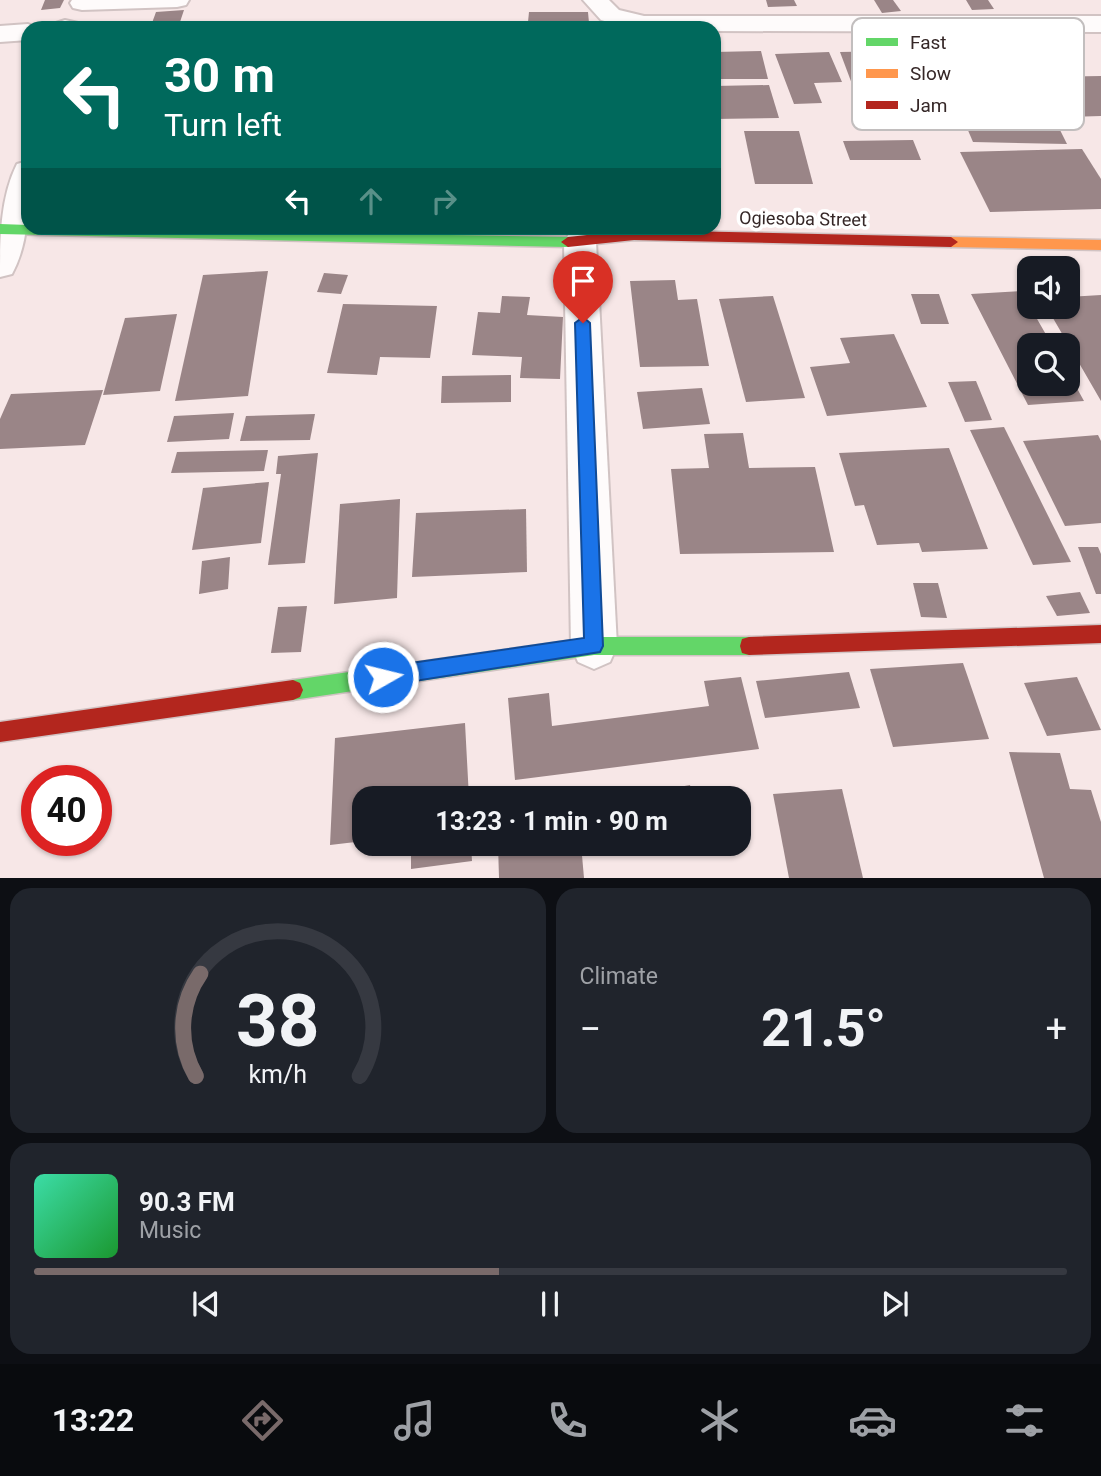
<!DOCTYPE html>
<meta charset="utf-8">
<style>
:root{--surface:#171b24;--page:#20242c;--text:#f1f3f6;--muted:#9ea1a6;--line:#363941;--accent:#796a6a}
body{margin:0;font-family:Roboto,sans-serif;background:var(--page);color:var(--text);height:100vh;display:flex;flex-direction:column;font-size:26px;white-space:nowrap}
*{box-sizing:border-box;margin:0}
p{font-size:23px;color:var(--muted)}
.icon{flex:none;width:38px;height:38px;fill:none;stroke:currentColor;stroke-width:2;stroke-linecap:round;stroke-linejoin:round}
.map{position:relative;height:878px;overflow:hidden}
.drawer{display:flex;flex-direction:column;gap:10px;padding:10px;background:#0d0f14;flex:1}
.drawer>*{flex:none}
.banner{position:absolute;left:21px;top:21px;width:700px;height:214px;border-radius:21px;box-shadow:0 2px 5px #0004;background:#00695c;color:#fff;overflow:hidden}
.buttons{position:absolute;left:1017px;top:256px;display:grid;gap:14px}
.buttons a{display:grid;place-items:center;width:63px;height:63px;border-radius:14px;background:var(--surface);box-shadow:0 2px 5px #0004;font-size:35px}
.speed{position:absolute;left:21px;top:765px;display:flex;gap:14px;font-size:35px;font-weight:700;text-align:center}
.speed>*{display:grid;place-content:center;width:91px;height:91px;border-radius:50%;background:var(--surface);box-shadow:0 2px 5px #0004;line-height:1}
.speed .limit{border:10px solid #d22;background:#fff;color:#111}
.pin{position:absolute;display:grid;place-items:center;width:60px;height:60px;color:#fff;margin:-72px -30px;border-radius:50% 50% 50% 0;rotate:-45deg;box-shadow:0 0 7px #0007}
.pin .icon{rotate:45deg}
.me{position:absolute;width:77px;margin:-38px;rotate:82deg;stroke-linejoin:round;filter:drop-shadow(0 0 5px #0008)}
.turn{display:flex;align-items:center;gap:24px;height:147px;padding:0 28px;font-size:32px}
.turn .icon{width:91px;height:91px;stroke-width:2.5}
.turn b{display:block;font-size:49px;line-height:60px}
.lanes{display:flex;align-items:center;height:66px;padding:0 28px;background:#0003;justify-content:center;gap:35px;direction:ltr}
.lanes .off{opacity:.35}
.big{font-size:52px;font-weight:700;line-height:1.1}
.drawer .tile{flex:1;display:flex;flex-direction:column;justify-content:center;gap:10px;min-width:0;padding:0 24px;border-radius:21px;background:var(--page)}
.drawer .dial{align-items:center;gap:0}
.dial svg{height:182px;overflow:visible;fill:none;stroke:var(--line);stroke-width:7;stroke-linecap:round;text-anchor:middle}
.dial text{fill:var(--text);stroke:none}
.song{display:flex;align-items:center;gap:21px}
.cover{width:84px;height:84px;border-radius:10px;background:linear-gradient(135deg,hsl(160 70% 55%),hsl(130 70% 35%))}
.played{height:7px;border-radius:4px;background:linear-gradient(90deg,var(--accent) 45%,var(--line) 45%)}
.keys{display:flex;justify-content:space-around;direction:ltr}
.heat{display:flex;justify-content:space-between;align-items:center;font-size:38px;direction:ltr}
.drawer .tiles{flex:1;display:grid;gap:10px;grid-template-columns:1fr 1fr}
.tile:last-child{grid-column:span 2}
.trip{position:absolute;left:352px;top:786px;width:399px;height:70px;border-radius:21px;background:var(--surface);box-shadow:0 2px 5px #0004;font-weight:700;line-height:70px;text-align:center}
.tab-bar{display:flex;height:112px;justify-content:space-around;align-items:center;background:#090b0e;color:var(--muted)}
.tab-bar .icon{width:49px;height:49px}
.tab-bar .selected{color:var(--accent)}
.tab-bar b{font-size:32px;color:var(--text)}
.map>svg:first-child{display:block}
</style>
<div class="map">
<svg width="1101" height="878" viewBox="0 0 1101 878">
<rect width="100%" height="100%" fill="#f7e7e7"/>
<g fill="#9a8587">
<path d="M45,0H64L60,8L41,10Z"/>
<path d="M766,0H794L797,6L768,7Z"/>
<path d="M874,0H893L901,11L882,13Z"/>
<path d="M966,0H988L994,9L972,10Z"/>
<path d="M184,10L180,22L152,23L156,12Z"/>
<path d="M529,12H588L589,23L528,22Z"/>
<path d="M761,51L768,79H714V52Z"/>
<path d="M890,51L913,102H887L879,83L852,84L840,52Z"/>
<path d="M829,52L842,82L814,83L822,103L794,104L775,54Z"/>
<path d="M1101,76V116L1068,117L1042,77Z"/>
<path d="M769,85L779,118L714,119V86Z"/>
<path d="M967,128L1060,130L1067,144L973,142Z"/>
<path d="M744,131H799L813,184H755Z"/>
<path d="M913,140L921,160H850L843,141Z"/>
<path d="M1082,149L1101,179V209L990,212L960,152Z"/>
<path d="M715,161L721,192H714Z"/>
<path d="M268,271L248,396L175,401L203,275Z"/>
<path d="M324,273L348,275L341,294L317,292Z"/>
<path d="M675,280L678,300L697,299L709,366L640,367L630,281Z"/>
<path d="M1021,291L1052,345H1029V383H1068V372L1084,401L1028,405L971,294Z"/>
<path d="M911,294H939L949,324H921Z"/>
<path d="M1101,295V401L1046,306H1068V297Z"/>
<path d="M502,296L530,297L527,315L563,317L560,379L520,378L522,357L472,355L478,312L500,313Z"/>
<path d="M773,296L805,398L746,402L719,299Z"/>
<path d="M343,304L437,306L430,358L380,357L377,375L327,373Z"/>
<path d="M177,314L160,391L103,395L125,318Z"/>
<path d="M894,334L927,407L827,416L810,367L850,363L840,338Z"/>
<path d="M511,375V402L441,403L442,376Z"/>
<path d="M976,381L992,420L965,422L948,382Z"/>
<path d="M702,388L710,424L643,429L637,392Z"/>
<path d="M103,390L85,445L0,449V419L11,394Z"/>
<path d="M234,413L229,439L167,442L174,416Z"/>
<path d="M315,414L310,440L240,441L246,416Z"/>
<path d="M1004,427L1071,562L1033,565L970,430Z"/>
<path d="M743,433L749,468L815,467L834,552L680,554L671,469L709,468L704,434Z"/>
<path d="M1098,435L1101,441V523L1065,526L1023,441Z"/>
<path d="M949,448L988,549L922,552L919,543L877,545L864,505L855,506L839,453Z"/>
<path d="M268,450L264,471L171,473L177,452Z"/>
<path d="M318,453L305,563L268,565L281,474H276L278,456Z"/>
<path d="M269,482L261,543L192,550L203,488Z"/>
<path d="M400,499L397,598L334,604L340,504Z"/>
<path d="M526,509L527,572L412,577L416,513Z"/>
<path d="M1078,547H1098L1101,554V594H1096Z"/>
<path d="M230,557L228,589L199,594L202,561Z"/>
<path d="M913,583H938L947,618L921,617Z"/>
<path d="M1080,592L1090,613L1057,616L1046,596Z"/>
<path d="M307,606L301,652L271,653L278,607Z"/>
<path d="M963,663L989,739L893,747L870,669Z"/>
<path d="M849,672L860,708L765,718L756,681Z"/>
<path d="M741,677L759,749L515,780L508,698L549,693L552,726L709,706L704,681Z"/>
<path d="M1077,677L1101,730L1047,736L1024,683Z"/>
<path d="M465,723L469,798H364V841L330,845L335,738Z"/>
<path d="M1009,752L1060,753L1070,789L1091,790L1101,822V878H1044Z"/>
<path d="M690,785L693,798H625L624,797Z"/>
<path d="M842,789L863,878H789L773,794Z"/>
<path d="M577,793V798H539V796Z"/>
<path d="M411,844H471L472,861L411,869Z"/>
<path d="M498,844H581L584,878H499Z"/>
<path d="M629,844H687V845L632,855Z"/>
</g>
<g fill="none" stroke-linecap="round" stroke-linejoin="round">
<defs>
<g id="street">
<path d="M72,0H189L186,5L177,7L82,10L73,8L70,3Z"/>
<path d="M583,0H609L619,10L644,16H1101V32L714,31V28H629L601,20Z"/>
<path d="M65,20L78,23L82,28H52L56,23Z"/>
<path d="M28,24L38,28H28V40L0,42V26Z"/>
<path d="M28,161C28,199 31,239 12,274L0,277C0,239 0,198 17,164Z"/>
<path d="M580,231L591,234L596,242L617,646L610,662L594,669L578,662L571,646L564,242L569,234Z"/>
</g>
<g id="fast">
<path d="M0,224L28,225V228L568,237L575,242L568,247L0,234Z"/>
<path d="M594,637H749L756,639L758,646L756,653L749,655H594L293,700L286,697L283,690L286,683L293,680Z"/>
</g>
<path id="slow" d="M951,237L1101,240V250L951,247L944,242Z"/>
<g id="jam">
<path d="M634,230L951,237L958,242L951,247L634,240L568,247L561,242L568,237Z"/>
<path d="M1101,625V643L749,655L742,653L740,646L742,639L749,637Z"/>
<path d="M293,680L300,683L303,690L300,697L293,700L0,742V722Z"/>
</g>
</defs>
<use href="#street" stroke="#d1c3c3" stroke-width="4"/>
<use href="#fast" stroke="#d1c3c3" stroke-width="3"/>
<use href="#slow" stroke="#d1c3c3" stroke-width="3"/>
<use href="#jam" stroke="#d1c3c3" stroke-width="3"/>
<use href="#street" fill="#fefbfb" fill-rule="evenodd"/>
<use href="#fast" fill="#63d668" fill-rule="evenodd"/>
<use href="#slow" fill="#ff974d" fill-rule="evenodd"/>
<use href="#jam" fill="#b3261e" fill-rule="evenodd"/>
</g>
<path fill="#1a73e8" stroke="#114b97" stroke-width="2" d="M583,317L590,323L603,646L600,652L383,686L376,683L373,677L376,670L383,667L584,638L575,323Z"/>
<g text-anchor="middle" stroke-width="7" stroke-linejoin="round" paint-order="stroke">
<g font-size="18" fill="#352727" stroke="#fff">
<text transform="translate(803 219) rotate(1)" y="6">Ogiesoba Street</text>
</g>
</g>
<rect x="852" y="18" width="232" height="112" rx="10" fill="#fff" stroke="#c2bebe" stroke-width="2"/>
<rect x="866" y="38" width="32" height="8" fill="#63d668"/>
<rect x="866" y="69" width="32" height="9" fill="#ff974d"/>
<rect x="866" y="101" width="32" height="8" fill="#b3261e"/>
<g font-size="19" fill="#352727">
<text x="910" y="49">Fast</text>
<text x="910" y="80">Slow</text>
<text x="910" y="112">Jam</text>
</g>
</svg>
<div class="buttons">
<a><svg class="icon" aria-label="sound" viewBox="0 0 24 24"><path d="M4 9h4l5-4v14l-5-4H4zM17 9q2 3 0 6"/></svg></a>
<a><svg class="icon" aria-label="search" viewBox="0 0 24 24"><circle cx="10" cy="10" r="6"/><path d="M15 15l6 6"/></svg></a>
</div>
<div class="speed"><div class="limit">40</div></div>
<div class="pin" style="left:583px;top:323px;background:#d93025"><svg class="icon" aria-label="arrive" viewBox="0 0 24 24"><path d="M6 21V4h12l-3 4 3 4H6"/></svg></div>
<svg class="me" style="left:383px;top:677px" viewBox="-20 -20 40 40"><circle r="17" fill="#1a73e8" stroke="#fff" stroke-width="3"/><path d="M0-11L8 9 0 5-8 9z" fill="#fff"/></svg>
<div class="trip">13:23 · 1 min · 90 m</div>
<div class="banner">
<div class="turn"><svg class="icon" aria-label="left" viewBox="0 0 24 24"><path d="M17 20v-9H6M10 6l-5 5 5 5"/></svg><div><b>30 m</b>Turn left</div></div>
<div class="lanes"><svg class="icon" aria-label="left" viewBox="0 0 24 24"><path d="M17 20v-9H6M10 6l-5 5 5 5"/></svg><svg class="icon off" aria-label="ahead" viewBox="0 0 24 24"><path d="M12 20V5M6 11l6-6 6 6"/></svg><svg class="icon off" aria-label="right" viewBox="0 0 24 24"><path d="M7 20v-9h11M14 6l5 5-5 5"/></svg></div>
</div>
</div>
<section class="drawer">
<div class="tiles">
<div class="tile dial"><svg viewBox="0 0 100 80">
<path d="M14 69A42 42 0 1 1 86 69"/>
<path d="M14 69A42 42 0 0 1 16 24" stroke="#796a6a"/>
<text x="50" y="56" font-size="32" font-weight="700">38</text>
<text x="50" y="72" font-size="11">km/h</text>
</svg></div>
<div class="tile"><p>Climate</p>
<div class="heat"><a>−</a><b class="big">21.5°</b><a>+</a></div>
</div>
<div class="tile">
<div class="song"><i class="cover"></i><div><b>90.3 FM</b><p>Music</p></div></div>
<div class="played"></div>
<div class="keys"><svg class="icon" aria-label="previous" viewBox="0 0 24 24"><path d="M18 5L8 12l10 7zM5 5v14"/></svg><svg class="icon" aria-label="pause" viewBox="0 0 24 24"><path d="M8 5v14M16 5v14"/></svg><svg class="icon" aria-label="next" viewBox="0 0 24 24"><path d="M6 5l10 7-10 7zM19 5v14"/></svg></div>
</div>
</div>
</section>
<nav class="tab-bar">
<b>13:22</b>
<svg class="icon selected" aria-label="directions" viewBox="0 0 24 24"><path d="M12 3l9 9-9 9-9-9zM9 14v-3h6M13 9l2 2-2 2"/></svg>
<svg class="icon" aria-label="music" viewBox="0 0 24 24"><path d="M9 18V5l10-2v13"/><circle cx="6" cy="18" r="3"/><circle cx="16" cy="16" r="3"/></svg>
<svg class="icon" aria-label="phone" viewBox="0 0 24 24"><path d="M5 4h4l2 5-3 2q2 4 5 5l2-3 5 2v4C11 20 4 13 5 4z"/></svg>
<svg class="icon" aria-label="climate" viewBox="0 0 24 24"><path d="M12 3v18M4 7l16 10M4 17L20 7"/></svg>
<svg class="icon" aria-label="car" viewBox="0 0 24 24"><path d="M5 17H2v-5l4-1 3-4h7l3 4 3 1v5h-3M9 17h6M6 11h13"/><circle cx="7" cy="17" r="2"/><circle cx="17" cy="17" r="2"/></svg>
<svg class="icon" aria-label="filters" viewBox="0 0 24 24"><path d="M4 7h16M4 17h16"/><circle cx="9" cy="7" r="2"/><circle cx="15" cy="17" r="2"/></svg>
</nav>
